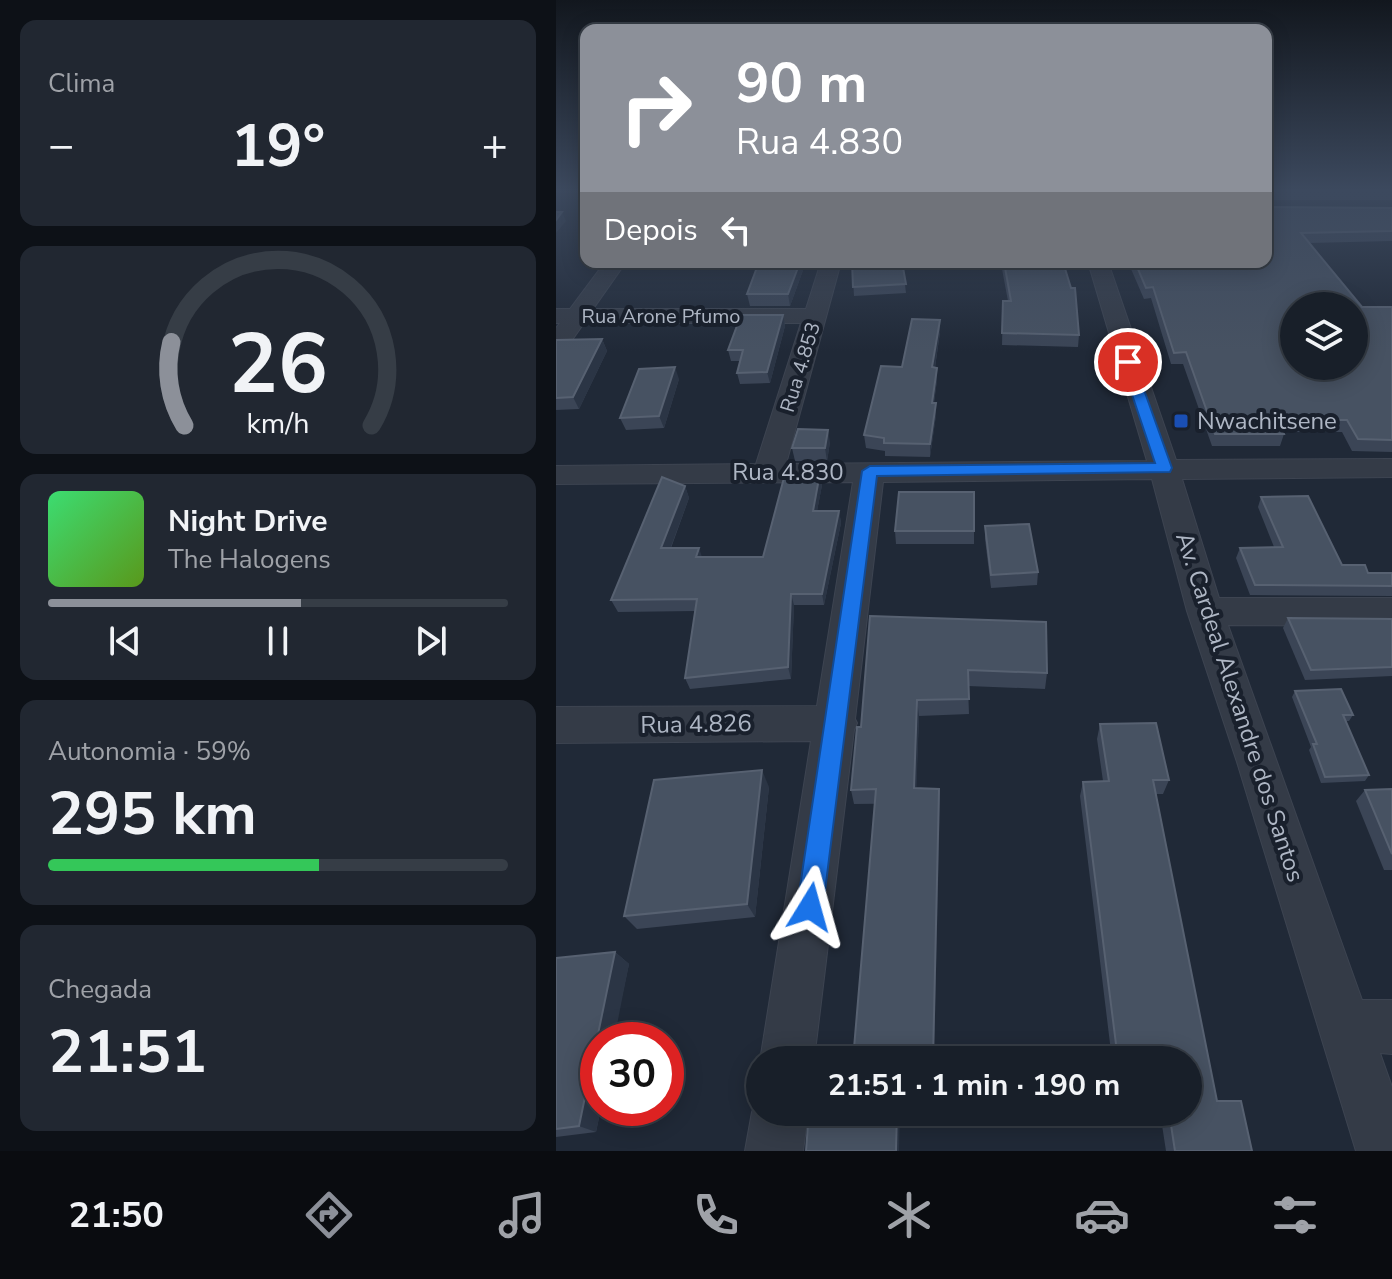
<!DOCTYPE html>
<html lang="pt">
<meta charset="utf-8">
<style>
:root{--surface:#181f29;--page:#212731;--text:#f1f3f6;--muted:#9fa2a8;--line:#363d46;--accent:#8c9099}
body{margin:0;font-family:"Nunito Sans",sans-serif;background:var(--page);color:var(--text);height:100vh;display:flex;flex-direction:column;font-size:30px;white-space:nowrap}
*{box-sizing:border-box;margin:0}
p{font-size:26px;color:var(--muted)}
.icon{flex:none;width:44px;height:44px;fill:none;stroke:currentColor;stroke-width:2;stroke-linecap:round;stroke-linejoin:round}
.map{position:relative;flex:1;overflow:hidden}
.side{display:flex;flex-direction:column;gap:20px;padding:20px;background:#0d1117;width:556px}
.side>*{flex:none}
.hud{position:absolute;left:24px;top:24px;width:692px;height:244px;border-radius:16px;box-shadow:0 4px 20px #0003,0 0 0 2px var(--line);background:#8c9099;color:#fff;overflow:hidden}
.fabs{position:absolute;left:724px;top:292px;display:grid;gap:16px}
.fabs a{display:grid;place-items:center;width:88px;height:88px;border-radius:50%;background:var(--surface);box-shadow:0 4px 20px #0003,0 0 0 2px var(--line);font-size:40px}
.speed{position:absolute;left:24px;top:1022px;display:flex;gap:16px;font-size:40px;font-weight:700;text-align:center}
.speed>*{display:grid;place-content:center;width:104px;height:104px;border-radius:50%;background:var(--surface);box-shadow:0 4px 20px #0003,0 0 0 2px var(--line);line-height:1}
.speed .limit{border:12px solid #d22;background:#fff;color:#111}
.pin{position:absolute;display:grid;place-items:center;width:68px;height:68px;color:#fff;margin:-34px;border:4px solid #fff;border-radius:50%;box-shadow:0 2px 8px #0007}
.me{position:absolute;width:88px;margin:-44px;rotate:8deg;stroke-linejoin:round;filter:drop-shadow(0 0 6px #0008)}
.turn{display:flex;align-items:center;gap:28px;height:168px;padding:0 24px;font-size:36px}
.turn .icon{width:104px;height:104px;stroke-width:2.5}
.turn b{display:block;font-size:56px;line-height:68px}
.then{display:flex;align-items:center;height:76px;padding:0 24px;background:#0003;gap:16px;font-size:30px}
.big{font-size:60px;font-weight:700;line-height:1.1}
.side .card{flex:1;display:flex;flex-direction:column;justify-content:center;gap:12px;min-width:0;padding:0 28px;border-radius:16px;background:var(--page)}
.side .dial{align-items:center;gap:0}
.dial svg{height:208px;overflow:visible;fill:none;stroke:var(--line);stroke-width:7;stroke-linecap:round;text-anchor:middle}
.dial text{fill:var(--text);stroke:none}
.song{display:flex;align-items:center;gap:24px}
.cover{width:96px;height:96px;border-radius:12px;background:linear-gradient(135deg,hsl(140 70% 55%),hsl(90 70% 35%))}
.played{height:8px;border-radius:4px;background:linear-gradient(90deg,var(--accent) 55%,var(--line) 55%)}
.keys{display:flex;justify-content:space-around;direction:ltr}
.heat{display:flex;justify-content:space-between;align-items:center;font-size:44px;direction:ltr}
.charge{height:12px;border-radius:6px;background:linear-gradient(90deg,#34c759 59%,var(--line) 0)}
.trip{position:absolute;left:190px;top:1046px;width:456px;height:80px;border-radius:40px;background:var(--surface);box-shadow:0 4px 20px #0003,0 0 0 2px var(--line);font-weight:700;line-height:80px;text-align:center}
.dock{display:flex;height:128px;justify-content:space-around;align-items:center;background:#0a0c10;color:var(--muted)}
.dock .icon{width:56px;height:56px}
.dock .selected{color:var(--accent)}
.dock b{font-size:36px;color:var(--text)}
main{display:flex;flex:1;min-height:0}
.map>svg:first-child{display:block}
</style>
<main>
<section class="side">
<div class="card"><p>Clima</p>
<div class="heat"><a>−</a><b class="big">19°</b><a>+</a></div>
</div>
<div class="card dial"><svg viewBox="0 0 100 80">
<path d="M14 69A42 42 0 1 1 86 69"/>
<path d="M14 69A42 42 0 0 1 9 37" stroke="#8c9099"/>
<text x="50" y="56" font-size="32" font-weight="700">26</text>
<text x="50" y="72" font-size="11">km/h</text>
</svg></div>
<div class="card">
<div class="song"><i class="cover"></i><div><b>Night Drive</b><p>The Halogens</p></div></div>
<div class="played"></div>
<div class="keys"><svg class="icon" aria-label="previous" viewBox="0 0 24 24"><path d="M18 5L8 12l10 7zM5 5v14"/></svg><svg class="icon" aria-label="pause" viewBox="0 0 24 24"><path d="M8 5v14M16 5v14"/></svg><svg class="icon" aria-label="next" viewBox="0 0 24 24"><path d="M6 5l10 7-10 7zM19 5v14"/></svg></div>
</div>
<div class="card"><p>Autonomia · 59%</p><b class="big">295 km</b><div class="charge"></div></div>
<div class="card"><p>Chegada</p><b class="big">21:51</b></div>
</section>
<div class="map">
<svg width="836" height="1151" viewBox="0 0 836 1151">
<rect width="100%" height="100%" fill="#202937"/>
<g fill="none" stroke-linecap="round" stroke-linejoin="round">
<defs>
<g id="minor">
<path d="M49,262H70L37,309H250L265,262H285L230,464L591,461L532,262H552L620,460L836,459V477L626,479L663,598H836V626L672,625L806,1000H836V1054L824,1053L836,1087V1151H800L681,762L631,611L596,479L327,482L299,719L301,723L298,730L258,1060L204,1061L255,741L0,743V707L261,706L297,482L0,484V466L200,464L245,323H28L9,350L0,352V328L4,323H0V309H14Z"/>
<path d="M204,1092V1112H252L247,1151H189L196,1112Z"/>
</g>
</defs>
<use href="#minor" stroke="#3d4451" stroke-width="2"/>
<use href="#minor" fill="#343b47" fill-rule="evenodd"/>
</g>
<g fill="#3b4556">
<path d="M710,190H836V200H710L711,207L836,208V241L753,243L806,307H836V452L796,451L786,432H727L728,434L724,446H656L627,364H615L595,298L588,299L572,262H710Z"/>
<path d="M203,262H250L234,306H194L191,294Z"/>
<path d="M296,262H350V269H347L350,293L298,296Z"/>
<path d="M447,262H507L523,335L522,347L446,345L447,301H452L446,269Z"/>
<path d="M227,315L229,326L214,383L184,384L181,373L184,361H175L172,350Z"/>
<path d="M384,332L379,368H381V380L378,403H380V415L374,457L329,456V451L310,448L308,435L346,367Z"/>
<path d="M46,339L51,351L23,409L0,410V340Z"/>
<path d="M123,379L108,428L70,430L64,418Z"/>
<path d="M274,442L271,461H239L236,448Z"/>
<path d="M264,473L266,485L261,511H283L285,523L268,605H238L235,679L134,689L129,678L139,611L62,612L55,600L129,486L133,498L115,548L146,557H207Z"/>
<path d="M418,492V544H340L339,531Z"/>
<path d="M705,497L786,565L812,573H836V596L694,595L680,558L684,548L718,547L702,507Z"/>
<path d="M429,526L482,572L481,585L435,588L429,539Z"/>
<path d="M314,616L491,673L489,689L412,686L413,714L363,716L360,788L383,789L384,803L298,804L295,790L305,727Z"/>
<path d="M732,618L836,619V676L749,680L727,628Z"/>
<path d="M739,691L797,715L793,721H789L813,775L809,781L765,783L753,750L755,747L736,697Z"/>
<path d="M544,724L613,780L607,794H600L661,1101L696,1151H610L604,1112H632V1060H556L524,796L527,782L547,781L541,739Z"/>
<path d="M213,787L199,917L81,929L68,916Z"/>
<path d="M836,789V870H828L800,801L809,790Z"/>
<path d="M59,952L73,964L42,1108H45L40,1132L0,1137V958Z"/>
</g>
<g fill="#2b3545">
<path d="M6,212L10,221L0,233V220Z"/>
<path d="M244,262H250L234,306L232,294Z"/>
<path d="M227,315L229,326L214,383L211,372Z"/>
<path d="M384,320V332L377,380L376,367Z"/>
<path d="M46,339L51,351L23,409L17,397Z"/>
<path d="M119,367L123,379L108,428L103,416Z"/>
<path d="M381,368V380L376,415V403Z"/>
<path d="M380,403V415L374,457V444Z"/>
<path d="M272,430L274,442L271,461L269,448Z"/>
<path d="M264,473L266,485L259,522L257,511Z"/>
<path d="M129,486L133,498L110,560L105,548Z"/>
<path d="M283,511L285,523L268,605L266,594Z"/>
<path d="M143,548L147,560L140,557Z"/>
<path d="M235,594L238,605L235,679L232,667Z"/>
<path d="M361,700L363,716L360,802L358,788Z"/>
<path d="M206,770L213,787L199,917L191,904Z"/>
<path d="M383,789L384,803L378,1060H377Z"/>
<path d="M59,952L73,964L58,1040H42V1108H45L40,1132L23,1126Z"/>
<path d="M341,1112H344L343,1151H340Z"/>
</g>
<g fill="#475262" stroke="#576171" stroke-width="2" fill-rule="evenodd">
<path d="M710,198L711,207L836,208V231L745,233L806,307H836V440L802,439L791,420H722L728,434H659L630,352L618,353L597,287L590,288L579,262H710ZM738,306H798V366H738Z"/>
<path d="M0,212H6L0,220Z"/>
<path d="M203,262H244L232,294H191Z"/>
<path d="M296,262H346L350,284L297,287Z"/>
<path d="M448,262H507L515,288H519L523,335L446,333L447,301H455Z"/>
<path d="M185,315H227L211,372L181,373L187,350H172Z"/>
<path d="M356,319L384,320L376,367L381,368L376,403H380L374,444L328,443V438L308,435L325,366L346,367Z"/>
<path d="M46,339L17,397L0,398V340Z"/>
<path d="M119,367L103,416L64,418L83,369Z"/>
<path d="M242,429L272,430L269,448H236Z"/>
<path d="M264,473L257,511H283L266,594H235L232,667L129,678L141,599L55,600L106,477L129,486L105,548H143L140,557H207L229,474Z"/>
<path d="M343,492H418V531H339Z"/>
<path d="M752,496L786,565H809L812,573H836V586L699,585L684,548L727,547L705,497Z"/>
<path d="M473,524L482,572L435,575L429,526Z"/>
<path d="M314,616L490,622L491,673L412,670L413,699L361,700L358,788L383,789L377,1060H297L320,789L295,790L301,727H305Z"/>
<path d="M732,618L836,619V667L755,670Z"/>
<path d="M785,689L797,715H787L813,775L769,777L757,744H761L739,691Z"/>
<path d="M600,723L613,780H597L661,1101H685L696,1151H619L613,1112H632V1060H562L527,782L553,781L544,724Z"/>
<path d="M206,770L191,904L68,916L98,780Z"/>
<path d="M836,789V854L809,790Z"/>
<path d="M59,952L23,1126L0,1129V958Z"/>
<path d="M253,1112H341L340,1151H250Z"/>
</g>
<linearGradient id="sky" x2="0" y2="1"><stop stop-color="#12171e"/><stop offset="0.54" stop-color="#3c495e"/><stop offset="1" stop-color="#3c495e" stop-opacity="0"/></linearGradient>
<rect width="836" height="351" fill="url(#sky)"/>
<path fill="#1a73e8" stroke="#114b97" stroke-width="2" d="M572,358L578,362L616,468L614,472L321,476L267,907L263,916L254,920L245,916L241,907L306,471L314,466L599,463L565,362Z"/>
<rect fill="#1a4fb4" stroke="#19202c" stroke-width="3" x="617" y="413" width="16" height="16" rx="4"/>
<g text-anchor="middle" stroke-width="8" stroke-linejoin="round" paint-order="stroke">
<g font-size="20" fill="#aeb6c4" stroke="#19202c">
<text x="105" y="323">Rua Arone Pfumo</text>
<text transform="translate(244 367) rotate(-73)" y="7">Rua 4.853</text>
</g>
<g font-size="24" fill="#aeb6c4" stroke="#19202c" text-anchor="start">
<text x="641" y="429">Nwachitsene</text>
</g>
<g font-size="24" fill="#aeb6c4" stroke="#19202c">
<text x="232" y="480">Rua 4.830</text>
<text transform="translate(684 707) rotate(72)" y="8">Av. Cardeal Alexandre dos Santos</text>
<text transform="translate(140 724) rotate(-1)" y="8">Rua 4.826</text>
</g>
</g>
</svg>
<div class="fabs">
<a><svg class="icon" aria-label="layers" viewBox="0 0 24 24"><path d="M12 4l9 5-9 5-9-5zM3 14l9 5 9-5"/></svg></a>
</div>
<div class="speed"><div class="limit">30</div></div>
<div class="pin" style="left:572px;top:362px;background:#d93025"><svg class="icon" aria-label="arrive" viewBox="0 0 24 24"><path d="M6 21V4h12l-3 4 3 4H6"/></svg></div>
<svg class="me" style="left:254px;top:907px" viewBox="-20 -20 40 40"><path d="M0-17L14 15 0 8-14 15z" fill="#1a73e8" stroke="#fff" stroke-width="4"/></svg>
<div class="trip">21:51 · 1 min · 190 m</div>
<div class="hud">
<div class="turn"><svg class="icon" aria-label="right" viewBox="0 0 24 24"><path d="M7 20v-9h11M14 6l5 5-5 5"/></svg><div><b>90 m</b>Rua 4.830</div></div>
<div class="then">Depois<svg class="icon" aria-label="left" viewBox="0 0 24 24"><path d="M17 20v-9H6M10 6l-5 5 5 5"/></svg></div>
</div>
</div>
</main>
<nav class="dock">
<b>21:50</b>
<svg class="icon selected" aria-label="directions" viewBox="0 0 24 24"><path d="M12 3l9 9-9 9-9-9zM9 14v-3h6M13 9l2 2-2 2"/></svg>
<svg class="icon" aria-label="music" viewBox="0 0 24 24"><path d="M9 18V5l10-2v13"/><circle cx="6" cy="18" r="3"/><circle cx="16" cy="16" r="3"/></svg>
<svg class="icon" aria-label="phone" viewBox="0 0 24 24"><path d="M5 4h4l2 5-3 2q2 4 5 5l2-3 5 2v4C11 20 4 13 5 4z"/></svg>
<svg class="icon" aria-label="climate" viewBox="0 0 24 24"><path d="M12 3v18M4 7l16 10M4 17L20 7"/></svg>
<svg class="icon" aria-label="car" viewBox="0 0 24 24"><path d="M5 17H2v-5l4-1 3-4h7l3 4 3 1v5h-3M9 17h6M6 11h13"/><circle cx="7" cy="17" r="2"/><circle cx="17" cy="17" r="2"/></svg>
<svg class="icon" aria-label="filters" viewBox="0 0 24 24"><path d="M4 7h16M4 17h16"/><circle cx="9" cy="7" r="2"/><circle cx="15" cy="17" r="2"/></svg>
</nav>
